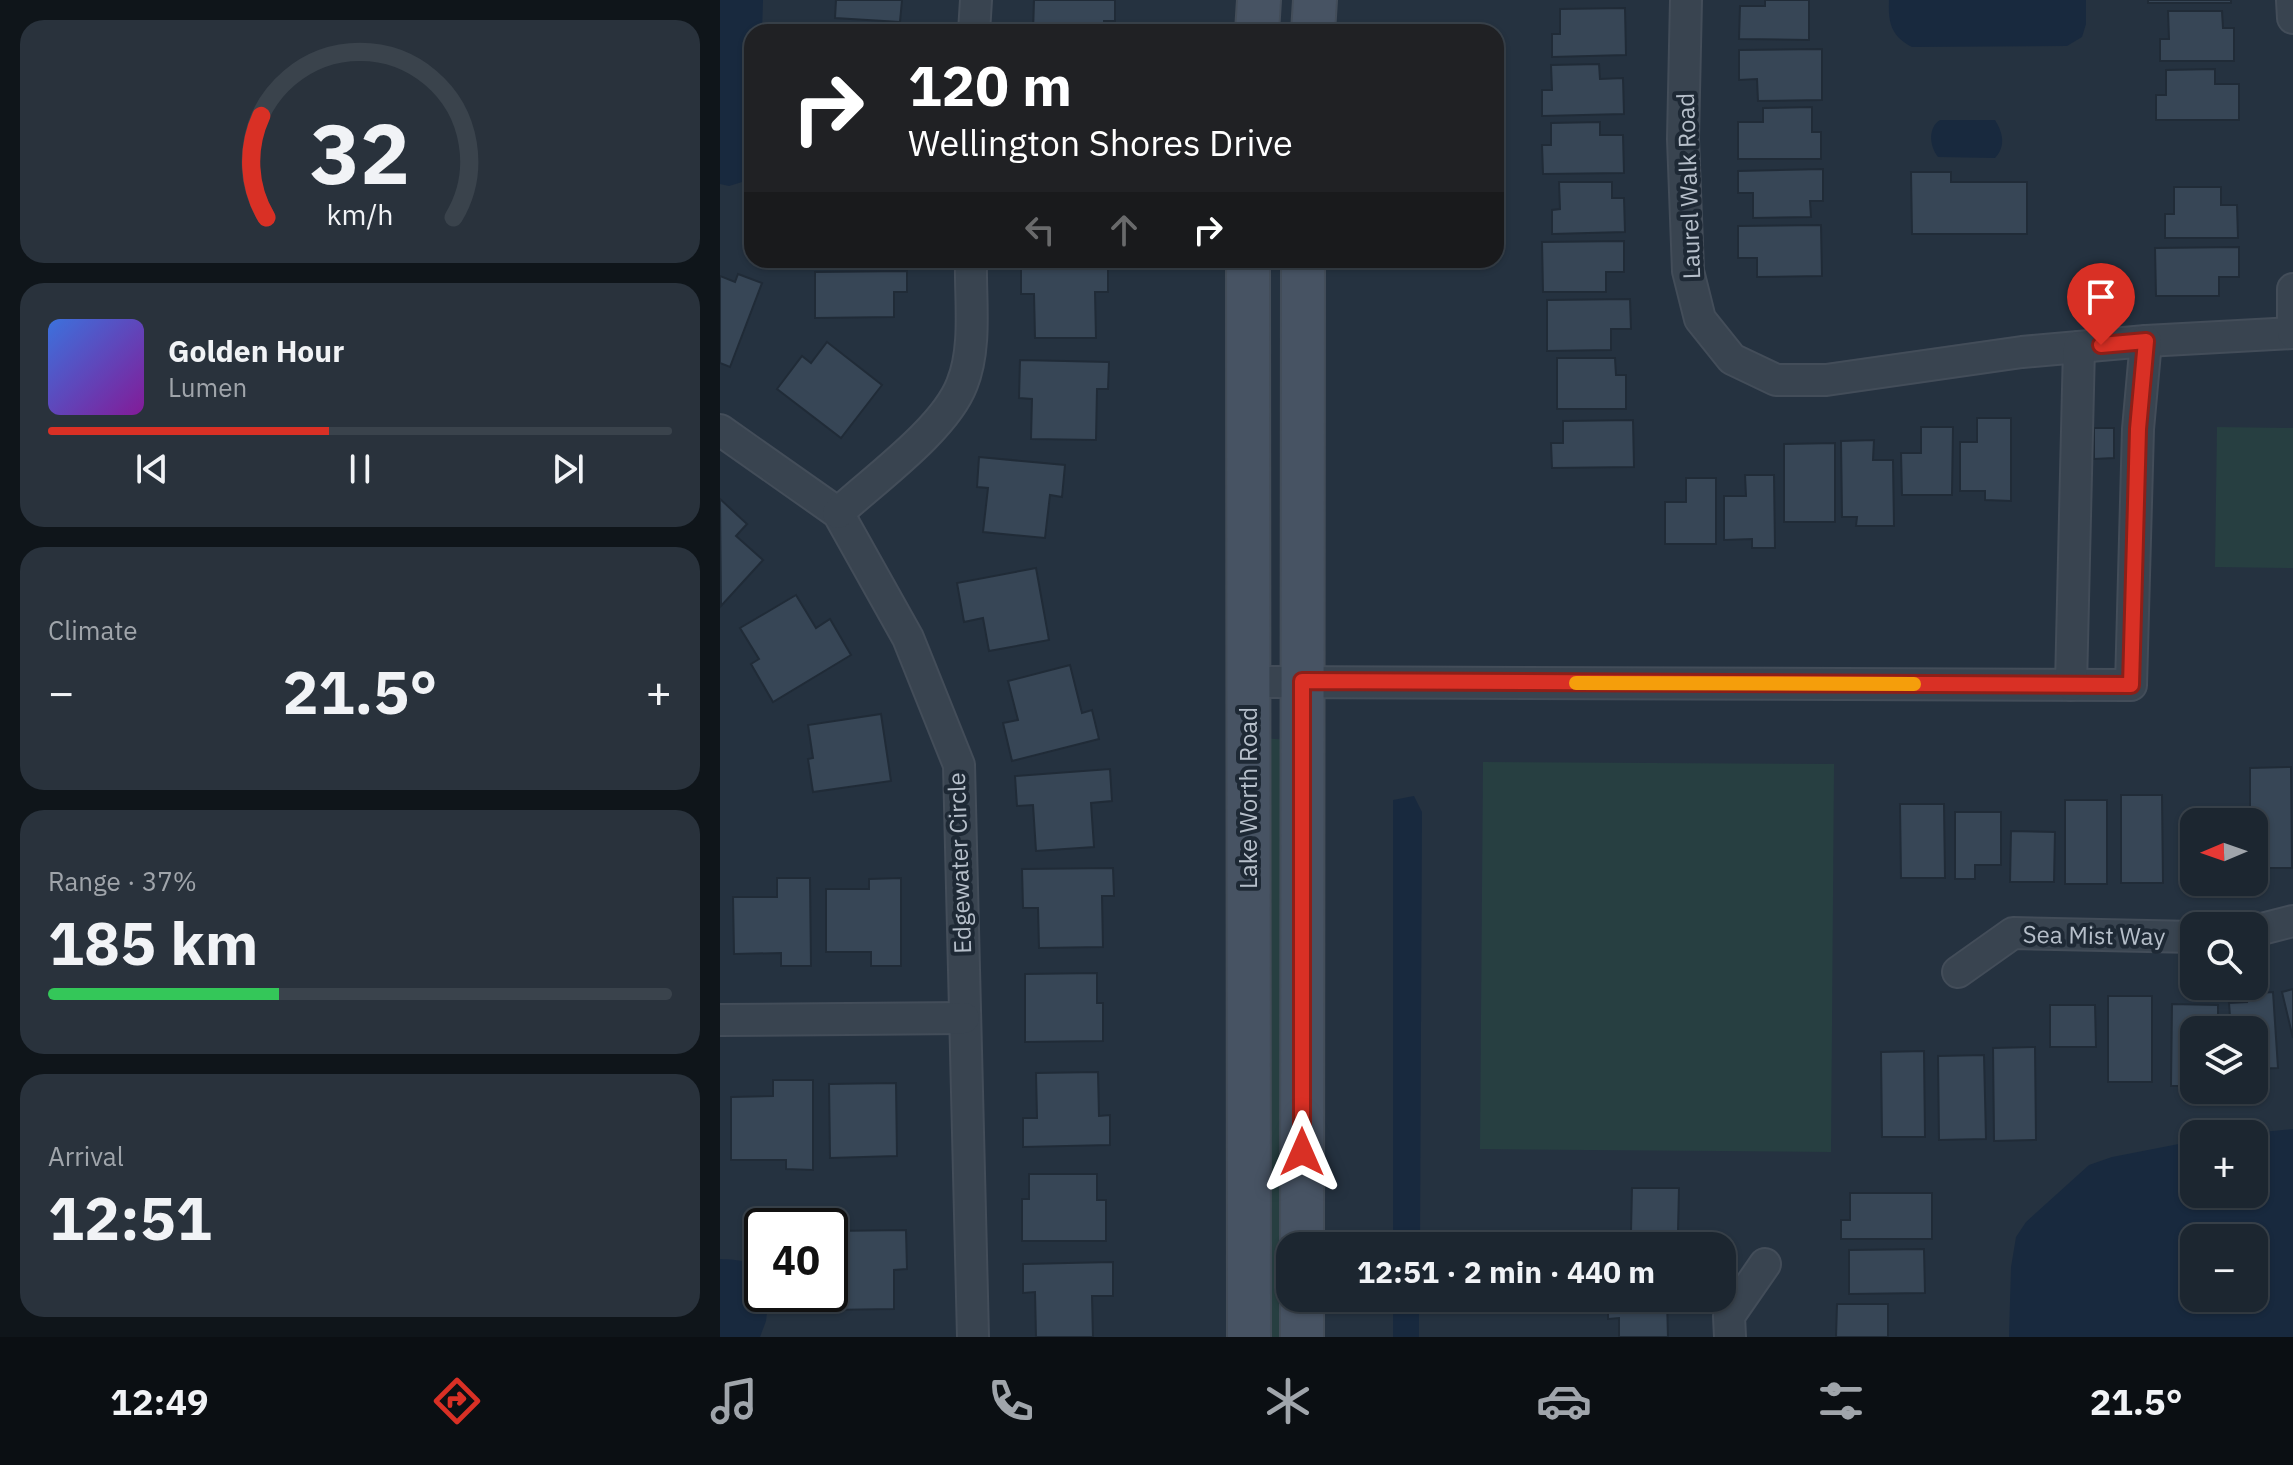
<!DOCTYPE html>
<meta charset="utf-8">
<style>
:root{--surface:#1c2630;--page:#29323c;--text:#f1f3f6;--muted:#a0a5ab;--line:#3a434c;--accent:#d93025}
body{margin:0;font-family:"IBM Plex Sans",sans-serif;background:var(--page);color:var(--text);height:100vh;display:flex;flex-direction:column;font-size:30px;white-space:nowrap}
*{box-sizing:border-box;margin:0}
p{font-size:26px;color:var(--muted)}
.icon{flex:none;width:44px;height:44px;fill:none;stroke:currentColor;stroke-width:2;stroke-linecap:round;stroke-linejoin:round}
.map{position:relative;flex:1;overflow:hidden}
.details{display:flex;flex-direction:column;gap:20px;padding:20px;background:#0f151a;width:720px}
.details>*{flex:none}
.top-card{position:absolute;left:24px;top:24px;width:760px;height:244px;border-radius:24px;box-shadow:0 2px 6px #0004,0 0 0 2px var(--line);background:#202124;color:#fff;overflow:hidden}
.needle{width:52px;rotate:268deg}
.controls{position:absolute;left:1460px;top:808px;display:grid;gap:16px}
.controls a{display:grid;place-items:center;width:88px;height:88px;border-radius:16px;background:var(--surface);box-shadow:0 2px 6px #0004,0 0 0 2px var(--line);font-size:40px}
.speed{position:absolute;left:24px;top:1208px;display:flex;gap:16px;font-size:40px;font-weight:700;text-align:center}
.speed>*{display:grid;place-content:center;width:104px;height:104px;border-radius:50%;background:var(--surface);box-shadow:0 2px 6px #0004,0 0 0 2px var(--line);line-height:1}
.speed .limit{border:4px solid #111;border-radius:12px;background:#fff;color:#111}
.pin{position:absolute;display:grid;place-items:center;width:68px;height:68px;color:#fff;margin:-82px -34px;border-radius:50% 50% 50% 0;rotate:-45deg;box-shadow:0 0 8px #0007}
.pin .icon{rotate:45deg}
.me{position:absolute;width:88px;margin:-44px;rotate:0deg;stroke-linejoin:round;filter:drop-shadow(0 0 6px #0008)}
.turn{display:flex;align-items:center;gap:28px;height:168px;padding:0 32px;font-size:36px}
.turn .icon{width:104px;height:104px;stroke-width:2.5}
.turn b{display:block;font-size:56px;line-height:68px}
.lanes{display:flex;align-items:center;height:76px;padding:0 32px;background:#0003;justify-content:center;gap:40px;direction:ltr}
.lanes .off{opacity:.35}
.big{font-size:60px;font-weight:800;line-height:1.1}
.details .tile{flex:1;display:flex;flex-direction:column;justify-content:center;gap:12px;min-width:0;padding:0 28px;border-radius:24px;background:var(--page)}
.details .dial{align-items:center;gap:0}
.dial svg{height:208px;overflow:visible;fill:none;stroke:var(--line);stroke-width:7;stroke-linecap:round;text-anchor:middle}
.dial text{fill:var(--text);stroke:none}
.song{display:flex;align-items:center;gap:24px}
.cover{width:96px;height:96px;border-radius:12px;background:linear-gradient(135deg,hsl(220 70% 55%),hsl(290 70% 35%))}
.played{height:8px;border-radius:4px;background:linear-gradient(90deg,var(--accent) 45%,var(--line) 45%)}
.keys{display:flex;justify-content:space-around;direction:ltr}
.heat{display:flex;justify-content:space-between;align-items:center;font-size:44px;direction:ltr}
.charge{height:12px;border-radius:6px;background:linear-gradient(90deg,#34c759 37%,var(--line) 0)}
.trip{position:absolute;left:556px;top:1232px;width:460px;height:80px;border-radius:24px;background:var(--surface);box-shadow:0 2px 6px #0004,0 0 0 2px var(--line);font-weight:800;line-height:80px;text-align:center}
.dock{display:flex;height:128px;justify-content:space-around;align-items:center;background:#0b0f13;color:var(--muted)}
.dock .icon{width:56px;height:56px}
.dock .on{color:var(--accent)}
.dock b{font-size:36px;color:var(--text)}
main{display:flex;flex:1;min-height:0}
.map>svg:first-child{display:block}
</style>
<main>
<section class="details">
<div class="tile dial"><svg viewBox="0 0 100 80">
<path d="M14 69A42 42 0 1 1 86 69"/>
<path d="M14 69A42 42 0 0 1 12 30" stroke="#d93025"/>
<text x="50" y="56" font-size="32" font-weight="700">32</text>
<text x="50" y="72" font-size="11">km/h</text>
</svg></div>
<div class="tile">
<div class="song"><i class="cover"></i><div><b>Golden Hour</b><p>Lumen</p></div></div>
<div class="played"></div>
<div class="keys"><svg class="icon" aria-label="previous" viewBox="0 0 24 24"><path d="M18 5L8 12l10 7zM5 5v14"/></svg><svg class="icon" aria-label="pause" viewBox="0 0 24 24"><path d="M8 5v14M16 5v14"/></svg><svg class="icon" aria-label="next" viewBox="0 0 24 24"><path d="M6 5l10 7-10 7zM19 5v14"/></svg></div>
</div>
<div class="tile"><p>Climate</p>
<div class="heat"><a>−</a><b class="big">21.5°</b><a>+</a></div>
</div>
<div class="tile"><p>Range · 37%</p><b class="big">185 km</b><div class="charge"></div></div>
<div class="tile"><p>Arrival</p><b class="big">12:51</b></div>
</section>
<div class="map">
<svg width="1573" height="1337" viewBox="0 0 1573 1337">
<rect width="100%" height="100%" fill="#253240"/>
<g fill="#273f41">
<path d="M1497,427L1573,428V568L1495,567Z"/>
<path d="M546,738L567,740L565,1337H548Z"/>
<path d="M763,762L1114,764L1111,1152L760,1149Z"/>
</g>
<g fill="#18293e" fill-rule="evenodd">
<path d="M0,0H43L42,32H32V179L9,186L0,184Z"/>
<path d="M1169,0H1366V24L1362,37L1347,46L1192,47C1171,36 1168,23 1169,0Z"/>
<path d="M1220,120H1275C1283,133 1286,146 1275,158L1218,157C1209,146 1208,127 1220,120Z"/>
<path d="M694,796L702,812L700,1246H673V800Z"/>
<path d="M1573,1129V1337H1289L1291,1267L1296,1237L1306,1222L1369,1165L1392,1157L1474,1141V1194H1534V1134H1522ZM1474,1238H1534V1298H1474Z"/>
<path d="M0,1259C29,1260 42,1263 42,1294L49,1295L46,1321L40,1337H0Z"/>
<rect x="673" y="1298" width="26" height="39"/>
</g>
<g fill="#374656" stroke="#202b37" stroke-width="2">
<path d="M116,0H182L180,22L115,18Z"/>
<path d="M314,0H395V21H384V32H313Z"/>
<path d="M1045,0H1089V40L1019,39L1020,6H1045Z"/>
<rect x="1428" y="0" width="83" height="3"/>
<path d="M905,8L906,55L832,57V34H840V9Z"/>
<path d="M1448,11H1502L1503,28H1514V61H1440V39H1449Z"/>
<path d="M1102,49V100L1038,101L1037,79L1019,80V50Z"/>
<path d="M879,64L880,79L903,78L904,114L822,116V90H832L831,65Z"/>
<path d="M1495,69V84H1519V120H1436V95H1446V70Z"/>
<path d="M1092,107V132H1101V159H1018V122H1043V108Z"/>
<path d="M880,122V135H903L904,173L823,174L822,145H831V123Z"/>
<path d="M1103,169V201H1090L1091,217L1033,218V193H1018V171Z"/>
<path d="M1191,172H1231V182H1307V234H1192Z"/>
<path d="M839,182H892V198H904L905,232L832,234V210L840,209Z"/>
<path d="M1454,187H1501V205H1517L1518,238H1445V214H1454Z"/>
<path d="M1101,225L1102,276L1037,277V258H1018V226Z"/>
<path d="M904,241V272H886V292H823L822,242Z"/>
<path d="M1519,247V277H1499V296H1436L1435,248Z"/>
<path d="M388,263V292H375L376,338H315L314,294H301V264Z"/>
<path d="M187,271V292H174V317L95,318V272Z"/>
<path d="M18,274L42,283L10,367L0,363V276L15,282Z"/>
<path d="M910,299L911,329H891V350L827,351V300Z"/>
<path d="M107,342L162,385L121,438L57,389L82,356L91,363Z"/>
<path d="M837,358H895L896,375H906V409H837Z"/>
<path d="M300,360L389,362L388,389H377L376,440L311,439L312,399L299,398Z"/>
<path d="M1257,418H1291V501L1265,500V491H1240V442H1257Z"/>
<path d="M913,420L914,467L832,468L831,443H843V421Z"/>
<path d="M1201,427H1233L1232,495H1182L1181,453H1201Z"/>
<path d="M1374,428H1394V458L1374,459Z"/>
<path d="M1154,440L1153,460H1173L1174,526H1136L1137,517H1122L1121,441Z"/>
<path d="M1115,443V522H1064V444Z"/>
<path d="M259,457L345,465L342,497L330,495L325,538L263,532L268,488L257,487Z"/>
<path d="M1025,475H1054L1055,548H1032V539L1004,540V496H1026Z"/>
<path d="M966,478H996V544H945V502H966Z"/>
<path d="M0,499L27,524L16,536L43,560L1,606Z"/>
<path d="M316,568L329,640L269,651L263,618L244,622L237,583Z"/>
<path d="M76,595L96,628L110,619L131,655L53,702L31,664L39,659L20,628Z"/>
<path d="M350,665L362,713L372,710L379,739L292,761L283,723L298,720L288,681Z"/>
<path d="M161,714L171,781L93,792L88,759L93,758L88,725Z"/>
<path d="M1571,767L1572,868H1534V822H1530V768Z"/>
<path d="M390,769L392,801L371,803L374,847L316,851L313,805L297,806L295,776Z"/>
<path d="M1401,795H1442L1443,883H1401Z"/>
<rect x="1345" y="800" width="42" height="84"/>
<path d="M1180,804H1224L1225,878H1181Z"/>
<path d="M1235,812H1281V865H1255V879H1235Z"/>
<rect x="1464" y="825" width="10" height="53"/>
<path d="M1291,831L1335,832L1334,882H1290Z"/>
<path d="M393,868L394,896H382L383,947L319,948L318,908H303L302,869Z"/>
<path d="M57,878H90L91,966H61V953L14,954L13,897H57Z"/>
<path d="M181,878V966H151V952H106V889H149V879Z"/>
<path d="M377,973V1003H383V1041L305,1042V974Z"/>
<path d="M1573,989V1038L1562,992Z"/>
<path d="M1553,992L1558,1068L1534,1069V1030H1511L1509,1003L1527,1002L1526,994Z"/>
<rect x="1388" y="996" width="44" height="86"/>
<path d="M1452,1004L1498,1005V1030H1474V1086H1451Z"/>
<path d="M1330,1005H1375L1376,1047H1330Z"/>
<path d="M1315,1047L1316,1140L1274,1141L1273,1048Z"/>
<path d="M1204,1051L1205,1137H1162L1161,1052Z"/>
<path d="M1264,1055L1266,1139L1219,1140L1218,1056Z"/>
<path d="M378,1072L379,1116L390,1115V1145L303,1147V1118H317L316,1073Z"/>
<path d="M53,1080H93V1170L66,1169V1160H11V1097L53,1096Z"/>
<path d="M176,1083L177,1156L110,1158L109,1084Z"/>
<path d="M309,1174H377V1200H386V1241H302V1199H309Z"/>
<path d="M912,1188H959L958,1232H911Z"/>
<path d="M1130,1193H1212V1239H1121V1220H1130Z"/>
<path d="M186,1230L187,1269L174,1270V1309L109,1310L110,1231Z"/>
<path d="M1204,1249L1205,1293L1129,1294V1250Z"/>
<path d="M393,1262V1296H372L373,1337H316L315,1292L303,1293V1264Z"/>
<path d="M947,1300L948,1337H899V1318L888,1319V1301Z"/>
<path d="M1117,1304H1168V1337H1116Z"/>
</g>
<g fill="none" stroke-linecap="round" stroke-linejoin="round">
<defs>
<g id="street">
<path d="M966,0L963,139L968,271L980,319L1012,359L1056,380H1106L1302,352L1426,341L1573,333"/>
<path d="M1572,0L1573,18"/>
<path d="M254,32L256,0"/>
<path d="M1573,333V289"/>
<path d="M0,430L118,513L188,638L239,765L253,1337"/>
<path d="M118,513C155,479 225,429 242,384C257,347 250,299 251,260"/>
<path d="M529,682L1411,685L1418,429L1426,341"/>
<path d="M1351,685L1359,347"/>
<path d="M1534,931L1573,921"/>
<path d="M1238,972L1293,933L1474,937"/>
<path d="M0,1020L244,1018"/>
<path d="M1010,1337L1009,1316L1045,1264"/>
</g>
<g id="secondary">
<path d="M537,32L539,0"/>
<path d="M593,32L595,0"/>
<path d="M528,260L529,1337"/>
<path d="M582,1246L583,260"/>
<path d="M582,1298V1337"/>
</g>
</defs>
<use href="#street" stroke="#434d59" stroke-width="34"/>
<use href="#secondary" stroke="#434d59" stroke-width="46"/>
<use href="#street" stroke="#394450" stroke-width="30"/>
<use href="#secondary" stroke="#475363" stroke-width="42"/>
</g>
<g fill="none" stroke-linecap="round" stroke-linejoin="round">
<defs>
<path id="route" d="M582,1152V681L1411,685L1418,429L1426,341L1381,345"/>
</defs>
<use href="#route" stroke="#8d1f18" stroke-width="20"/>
<use href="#route" stroke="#d93025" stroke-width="14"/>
<path stroke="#f59e0b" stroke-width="14" d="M856,683L1194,684"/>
</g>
<g text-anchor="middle" stroke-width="8" stroke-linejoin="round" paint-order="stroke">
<g font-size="24" fill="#b6bfca" stroke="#1e2935">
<text transform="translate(969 186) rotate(-92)" y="8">Laurel Walk Road</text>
<text transform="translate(529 798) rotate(-90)" y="8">Lake Worth Road</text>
<text transform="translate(240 863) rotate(-92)" y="8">Edgewater Circle</text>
<text transform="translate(1374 936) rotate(1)" y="8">Sea Mist Way</text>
</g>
</g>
</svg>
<div class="controls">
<a><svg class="needle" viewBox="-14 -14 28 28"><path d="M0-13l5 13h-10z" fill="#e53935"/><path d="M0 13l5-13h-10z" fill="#a0a5ab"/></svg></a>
<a><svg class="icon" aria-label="search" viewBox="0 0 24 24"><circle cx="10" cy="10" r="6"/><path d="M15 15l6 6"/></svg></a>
<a><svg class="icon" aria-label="layers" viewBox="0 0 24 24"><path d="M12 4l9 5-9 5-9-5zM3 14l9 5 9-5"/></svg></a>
<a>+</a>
<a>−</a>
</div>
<div class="speed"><div class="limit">40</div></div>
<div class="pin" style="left:1381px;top:345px;background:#d93025"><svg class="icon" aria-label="arrive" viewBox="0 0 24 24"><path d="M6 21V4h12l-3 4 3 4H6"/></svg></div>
<svg class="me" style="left:582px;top:1152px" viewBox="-20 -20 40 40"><path d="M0-17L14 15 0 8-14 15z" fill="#d93025" stroke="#fff" stroke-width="4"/></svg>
<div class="trip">12:51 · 2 min · 440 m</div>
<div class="top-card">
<div class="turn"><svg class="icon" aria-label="right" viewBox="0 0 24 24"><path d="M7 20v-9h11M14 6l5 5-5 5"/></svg><div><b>120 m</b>Wellington Shores Drive</div></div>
<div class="lanes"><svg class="icon off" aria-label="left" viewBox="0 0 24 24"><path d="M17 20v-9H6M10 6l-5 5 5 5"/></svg><svg class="icon off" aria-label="ahead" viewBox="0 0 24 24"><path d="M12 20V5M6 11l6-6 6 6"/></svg><svg class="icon" aria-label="right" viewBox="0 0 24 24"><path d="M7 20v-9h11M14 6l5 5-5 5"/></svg></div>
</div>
</div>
</main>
<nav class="dock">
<b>12:49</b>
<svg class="icon on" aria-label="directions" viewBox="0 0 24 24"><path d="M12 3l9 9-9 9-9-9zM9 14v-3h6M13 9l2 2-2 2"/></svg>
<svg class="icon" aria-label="music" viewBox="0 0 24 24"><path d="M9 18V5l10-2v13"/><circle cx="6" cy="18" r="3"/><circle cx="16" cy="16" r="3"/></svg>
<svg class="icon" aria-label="phone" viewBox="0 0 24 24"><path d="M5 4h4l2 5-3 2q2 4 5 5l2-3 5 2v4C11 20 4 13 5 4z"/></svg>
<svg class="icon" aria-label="climate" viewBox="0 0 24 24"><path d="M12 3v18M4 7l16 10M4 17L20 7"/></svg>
<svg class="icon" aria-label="car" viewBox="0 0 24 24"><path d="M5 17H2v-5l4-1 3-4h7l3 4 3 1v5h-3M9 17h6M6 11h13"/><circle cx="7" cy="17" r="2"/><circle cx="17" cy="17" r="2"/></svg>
<svg class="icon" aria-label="filters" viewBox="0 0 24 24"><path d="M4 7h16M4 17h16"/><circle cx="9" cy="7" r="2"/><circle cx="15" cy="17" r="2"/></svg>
<b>21.5°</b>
</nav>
